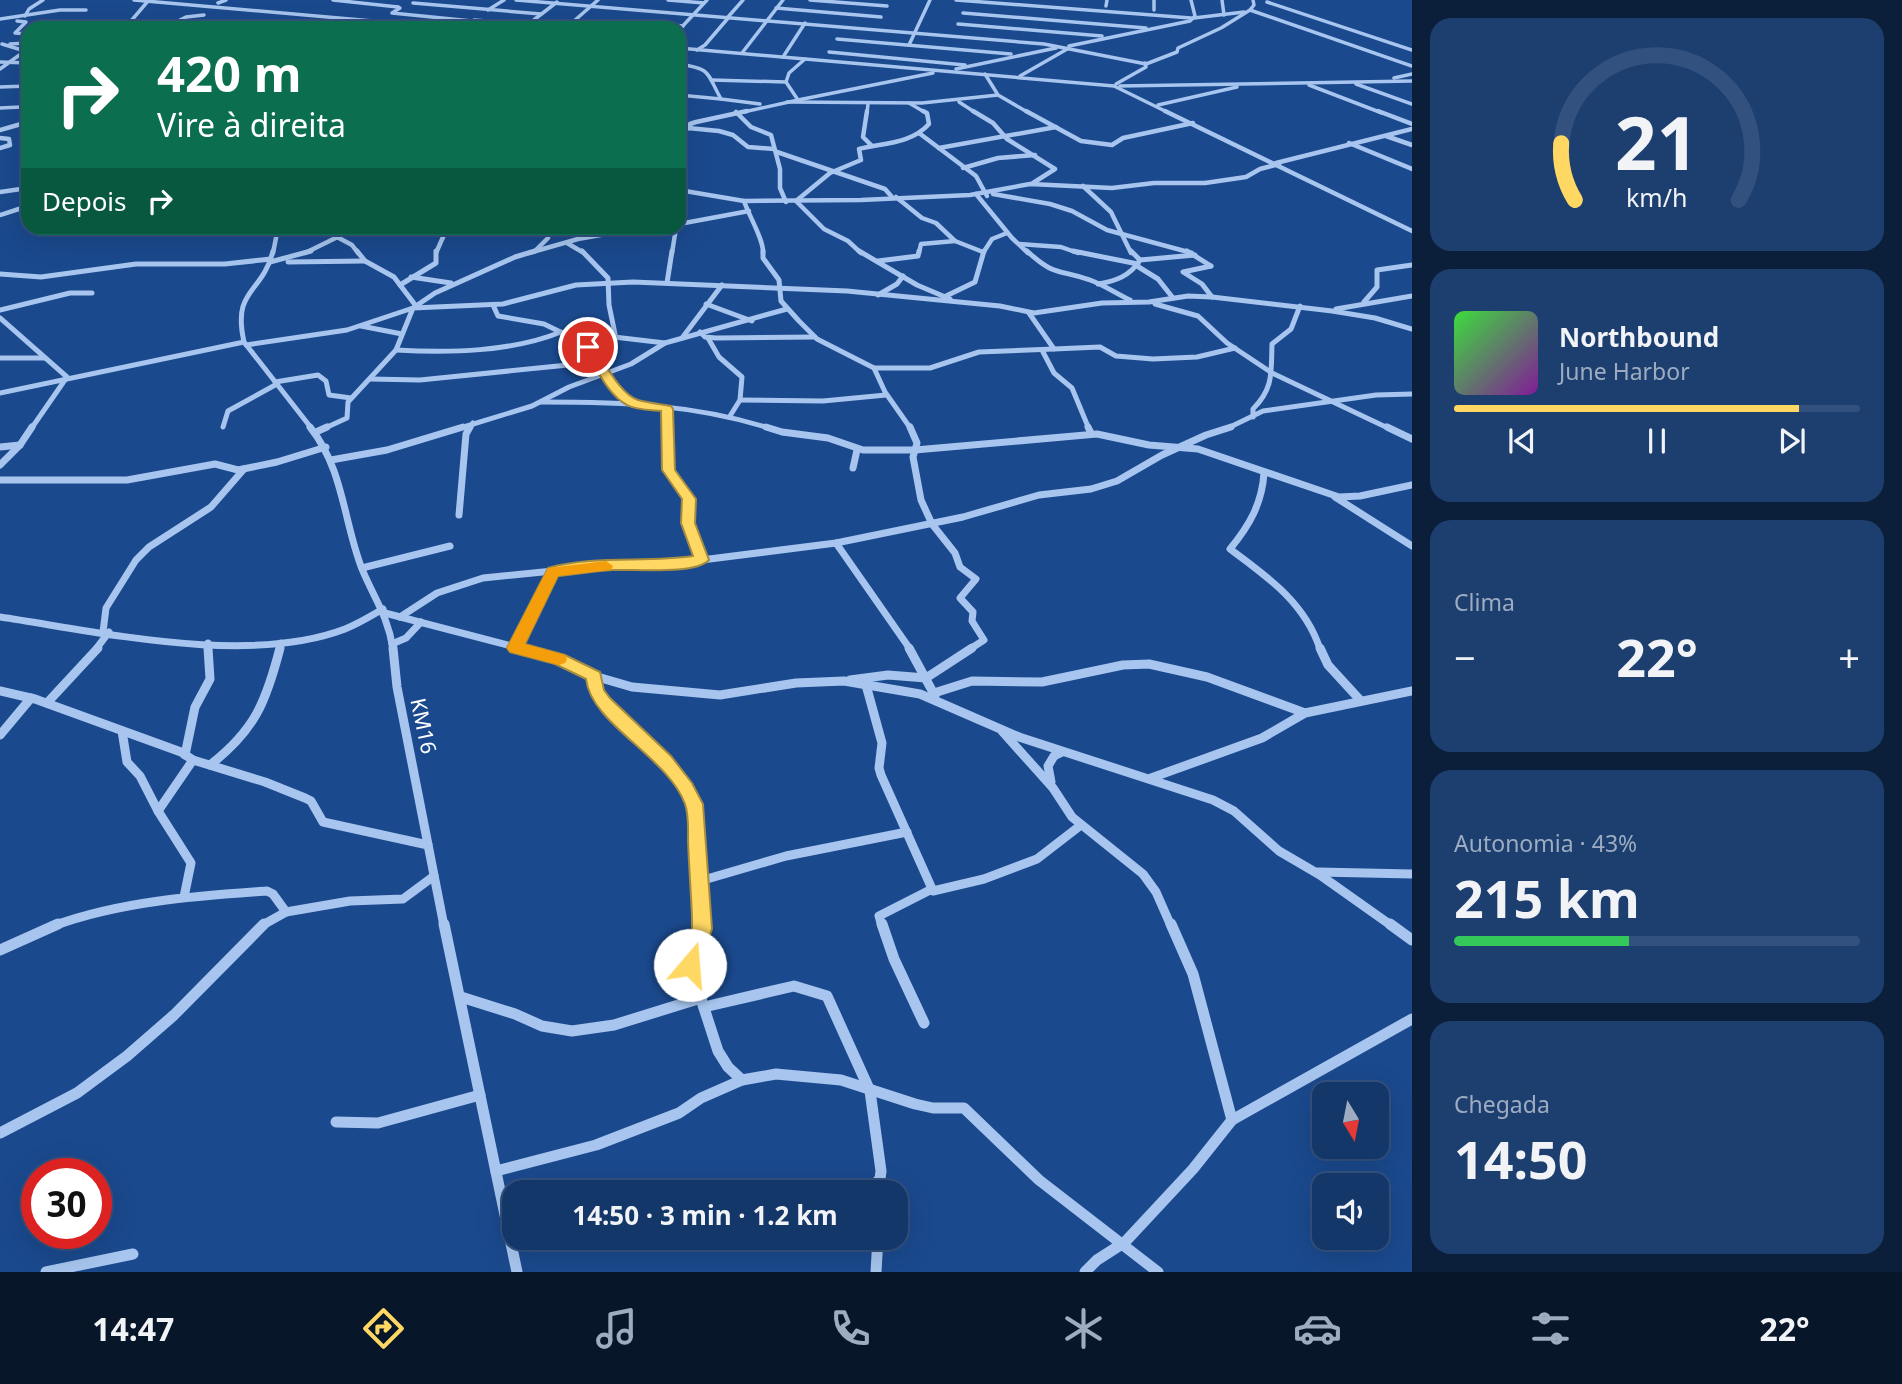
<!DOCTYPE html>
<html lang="pt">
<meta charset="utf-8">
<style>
:root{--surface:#14376a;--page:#1d3f70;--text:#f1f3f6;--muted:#9dacc1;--line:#33517e;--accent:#ffd763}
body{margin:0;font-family:"Noto Sans",sans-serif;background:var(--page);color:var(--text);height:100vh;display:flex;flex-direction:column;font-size:26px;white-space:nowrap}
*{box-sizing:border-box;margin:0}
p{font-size:23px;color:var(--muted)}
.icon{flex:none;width:38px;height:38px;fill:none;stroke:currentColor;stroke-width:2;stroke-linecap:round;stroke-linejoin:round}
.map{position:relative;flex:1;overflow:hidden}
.side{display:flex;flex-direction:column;gap:18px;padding:18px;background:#0b1e3a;width:490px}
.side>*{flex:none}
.banner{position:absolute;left:21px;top:21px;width:665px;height:214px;border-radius:21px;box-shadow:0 7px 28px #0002,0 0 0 2px var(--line);background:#0b6e4f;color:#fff;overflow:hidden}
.needle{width:46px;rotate:170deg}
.tools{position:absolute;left:1312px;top:1082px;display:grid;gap:14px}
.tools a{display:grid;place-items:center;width:77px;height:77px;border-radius:14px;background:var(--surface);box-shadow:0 7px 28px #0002,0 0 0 2px var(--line);font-size:35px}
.speed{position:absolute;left:21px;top:1158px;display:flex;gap:14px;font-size:35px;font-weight:700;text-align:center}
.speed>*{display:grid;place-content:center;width:91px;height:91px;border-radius:50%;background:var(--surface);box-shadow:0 7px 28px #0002,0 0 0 2px var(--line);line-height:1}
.speed .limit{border:10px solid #d22;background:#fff;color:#111}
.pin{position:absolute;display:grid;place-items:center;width:60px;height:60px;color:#fff;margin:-30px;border:4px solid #fff;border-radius:50%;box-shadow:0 2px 7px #0007}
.me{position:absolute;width:77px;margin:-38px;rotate:18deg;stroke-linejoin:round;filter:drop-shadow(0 0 5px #0008)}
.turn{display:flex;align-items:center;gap:24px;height:147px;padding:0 21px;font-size:32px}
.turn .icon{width:91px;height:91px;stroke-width:2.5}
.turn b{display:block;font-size:49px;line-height:60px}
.then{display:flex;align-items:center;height:66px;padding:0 21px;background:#0003;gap:14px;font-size:26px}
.big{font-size:52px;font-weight:700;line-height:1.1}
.side .widget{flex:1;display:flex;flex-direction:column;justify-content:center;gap:10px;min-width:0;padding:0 24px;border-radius:21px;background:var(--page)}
.side .dial{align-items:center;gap:0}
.dial svg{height:182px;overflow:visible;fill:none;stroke:var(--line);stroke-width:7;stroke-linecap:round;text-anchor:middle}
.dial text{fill:var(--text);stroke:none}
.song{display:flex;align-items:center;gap:21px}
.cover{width:84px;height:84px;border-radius:10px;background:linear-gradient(135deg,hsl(120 70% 55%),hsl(290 70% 35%))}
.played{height:7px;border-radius:4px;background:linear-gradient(90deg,var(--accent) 85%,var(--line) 85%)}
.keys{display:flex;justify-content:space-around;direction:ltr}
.heat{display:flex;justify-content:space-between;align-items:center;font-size:38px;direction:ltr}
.charge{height:10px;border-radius:5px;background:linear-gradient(90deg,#34c759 43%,var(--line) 0)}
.trip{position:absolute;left:502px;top:1180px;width:406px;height:70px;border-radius:21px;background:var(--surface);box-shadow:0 7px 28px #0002,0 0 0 2px var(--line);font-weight:700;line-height:70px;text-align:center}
.menu{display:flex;height:112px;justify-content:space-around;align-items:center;background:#08162a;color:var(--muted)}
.menu .icon{width:49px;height:49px}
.menu .active{color:var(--accent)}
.menu b{font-size:32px;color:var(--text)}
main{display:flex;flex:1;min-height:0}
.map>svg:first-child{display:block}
</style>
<main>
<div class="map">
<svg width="1412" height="1272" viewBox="0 0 1412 1272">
<rect width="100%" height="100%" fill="#1a498d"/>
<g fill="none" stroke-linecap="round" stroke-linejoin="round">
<g stroke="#a7c5ee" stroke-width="3.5">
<path d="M134,0L452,28"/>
<path d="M333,0L398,7"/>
<path d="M516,0L1044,44L1146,64L1177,52L1178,48L1221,28L1250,10"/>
<path d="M668,0L704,3"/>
<path d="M810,0L887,6"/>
<path d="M956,0L1191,18"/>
<path d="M1154,0V10"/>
<path d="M1222,0L1224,15"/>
<path d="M1253,0L1254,5L1250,10L1412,66"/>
<path d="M1267,2L1412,50"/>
<path d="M218,3L226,0"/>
<path d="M413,3L541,14"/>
<path d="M1106,6L1107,0"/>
<path d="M398,7L400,8L392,13L472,21"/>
<path d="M776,8L881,17"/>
<path d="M488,10L504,0"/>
<path d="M963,13L1146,28"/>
<path d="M25,16L29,9L43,0"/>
<path d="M728,17L743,0"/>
<path d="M1194,18L1244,12"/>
<path d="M0,19L60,10H86"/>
<path d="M474,20L528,24"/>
<path d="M17,21L26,22L15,33L28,34"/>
<path d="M174,23L186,17L204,15"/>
<path d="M651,23L683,26"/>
<path d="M958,24L1102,36"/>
<path d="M526,26L557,2"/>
<path d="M51,28L78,22L127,24"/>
<path d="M125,28L148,1"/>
<path d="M139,28L195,22L200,23V28"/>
<path d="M320,28L336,20"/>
<path d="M566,28L598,0"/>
<path d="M679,30L707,0"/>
<path d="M837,39L1011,54"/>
<path d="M10,44L28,43"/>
<path d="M909,45L930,0"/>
<path d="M1069,46L1190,21L1195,16L1191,0"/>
<path d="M679,48L1114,86L1169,113"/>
<path d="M697,50L705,45L729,17"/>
<path d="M829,52L965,65"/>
<path d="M742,53L783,0"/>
<path d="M783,57L805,23"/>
<path d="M0,62L28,63"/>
<path d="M679,64C712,69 706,72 721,99L760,104"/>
<path d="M0,69L25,51L2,44"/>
<path d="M956,69L1056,48"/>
<path d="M985,74L998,95L1029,113"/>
<path d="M1020,76L1069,48"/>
<path d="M1394,78L1412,74"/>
<path d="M711,80L786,82"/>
<path d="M1116,84L1146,67L1145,63"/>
<path d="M1356,84L1412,104"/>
<path d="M1309,85L1382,113"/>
<path d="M1120,86L1412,81"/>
<path d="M0,87L28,86"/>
<path d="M679,95L721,99"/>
<path d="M798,100L933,73"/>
<path d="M787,102L922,103L998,95"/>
<path d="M959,102L976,113"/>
<path d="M909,103L926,113"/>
<path d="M1158,105L1237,87"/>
<path d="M0,108L21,107"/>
<path d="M739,113L798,100L786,82L789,73L805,59"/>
<path d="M867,113L868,104"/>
</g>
<g stroke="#a7c5ee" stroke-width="4.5">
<path d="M867,111L863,137L872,146"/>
<path d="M973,111L993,123L1007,139L1055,169L1033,183"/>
<path d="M1026,111L1081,141L1112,145L1123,138L1193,123"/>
<path d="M1165,111L1412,231"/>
<path d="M1378,111L1412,124"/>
<path d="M736,112L751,127L771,135L780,169V188L786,202"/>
<path d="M688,128L719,131L733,135L748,147L774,149"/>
<path d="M679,129L690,128V124L696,122L747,111"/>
<path d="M0,130L28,122"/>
<path d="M919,133L976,176L987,196"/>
<path d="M1386,136L1412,145"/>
<path d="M0,138L9,139L10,145L0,148"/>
<path d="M1349,143L1412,169"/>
<path d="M939,148L1056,127"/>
<path d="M777,152L885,189L892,197"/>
<path d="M1276,163L1412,129"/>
<path d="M963,168L998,158L1035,155"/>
<path d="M1083,186L1111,212L1131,253"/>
<path d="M679,190L744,201L861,200L970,195L1030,184L1112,188L1154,183H1205L1246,177L1260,169L1279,164"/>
<path d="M0,192L28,188"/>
<path d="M976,194L1012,238L1028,253"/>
<path d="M993,194L1050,204L1072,211L1107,230L1192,253"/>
<path d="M896,197L922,218L936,223L955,241L983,252"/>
<path d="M744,201C749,216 764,240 763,253"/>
<path d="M0,215L28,206"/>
<path d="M679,224L749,211"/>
<path d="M330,228L341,235"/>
<path d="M337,237L352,245L358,253"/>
<path d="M567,243L584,253"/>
<path d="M1019,244L1061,247L1078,253"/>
<path d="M535,251L548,238L549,228"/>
<path d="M273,253L278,228"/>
<path d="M305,253L356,228"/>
<path d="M436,253L447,228"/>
<path d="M529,253L578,239L640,228"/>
<path d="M672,253L676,228"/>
<path d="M861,253L848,241L824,229L796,201L830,173L861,160L859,149C883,143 911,144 929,124L927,113L923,111"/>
<path d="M919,253L921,244L955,241"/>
<path d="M983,253L992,239L1007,233"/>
</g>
<g stroke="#a7c5ee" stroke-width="5">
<path d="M273,251C262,295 232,288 244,342L312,429"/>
<path d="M357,251L365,261L394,277L416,306"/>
<path d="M582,251L608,278L609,305L615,334L612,339L588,347"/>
<path d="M763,251V258L779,280L781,301L799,321L817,339L874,368H930L979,352L1054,349L1029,313"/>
<path d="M859,251L917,285L950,299"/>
<path d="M1027,251C1055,277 1059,269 1090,280C1104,285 1117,294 1130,300"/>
<path d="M1073,251L1138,264"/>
<path d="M1187,251L1211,266"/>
<path d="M1140,260L1195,255"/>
<path d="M878,261L918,256L919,251"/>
<path d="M270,262L311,251"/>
<path d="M288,262L365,261"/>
<path d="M1137,266L1158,279L1173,298"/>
<path d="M1211,266L1183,272L1202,284L1212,297"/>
<path d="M0,274L41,277L136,264H225L271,259"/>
<path d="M411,277L451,283"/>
<path d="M667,283L672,251"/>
<path d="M1098,284C1116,281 1130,276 1140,260L1131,251"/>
<path d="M400,285L436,263V251"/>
<path d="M878,295L897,284L903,276"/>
<path d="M944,297L975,282L984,251"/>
<path d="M1364,302L1377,287V270L1412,265"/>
<path d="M706,304L752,321"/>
<path d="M1155,304L1198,316L1227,343L1272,373L1390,429"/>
<path d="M493,305L498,316L544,324L583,343L598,359L604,375L630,402"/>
<path d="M1336,309L1412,296"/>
<path d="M0,310L70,293H92"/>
<path d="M0,318L67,377L31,429"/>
<path d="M361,326L402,334"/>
<path d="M700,332L705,337L716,338L815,337"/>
<path d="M614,337L665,343"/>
<path d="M682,338L722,285"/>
<path d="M708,338L719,357L742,377L740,400L730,416"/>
<path d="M246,345L347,330L413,308L503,304L576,285L633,282L847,291L1000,306L1034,313L1102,303L1149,302L1188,296L1212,297L1332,311L1375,318L1412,329"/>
<path d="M1054,349L1100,347L1116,356L1153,359L1197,357L1235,348"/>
<path d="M396,350C450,353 511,352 561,332"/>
<path d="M1043,352L1054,373L1072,388L1089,429"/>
<path d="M0,358H45"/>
<path d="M874,368L885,392L911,429"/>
<path d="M370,379L420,380L578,364L598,359"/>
<path d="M275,382L318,375L326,381L329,395L351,398"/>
<path d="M0,393L244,342"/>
<path d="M740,400L823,401L886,395"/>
<path d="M541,402C622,402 694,404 772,429"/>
<path d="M667,409V429"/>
<path d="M1253,417V409C1274,388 1271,372 1272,344L1291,329L1300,306"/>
<path d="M223,427L228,411L277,384"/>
<path d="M323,429L347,418L348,402L396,350L413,308L435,293L515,257L535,251"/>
<path d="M457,429L532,406L569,387L631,364L665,343L787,309"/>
<path d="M469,429L473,423"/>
<path d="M1226,429L1263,411L1376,395L1412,394"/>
</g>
<g stroke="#a7c5ee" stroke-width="7">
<path d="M310,427C344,470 343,520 362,569C374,598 388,616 393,649"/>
<path d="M667,427L668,470L689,499L688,523L702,560"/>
<path d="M766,427L782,432L828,438L863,450H915L1097,434L1149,445L1198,449L1339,497L1360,496L1412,485"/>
<path d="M910,427L917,443L913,457L921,500L932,524L955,553L960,567L976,579L960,598L973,612L972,621L984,640L970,649"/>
<path d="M1088,427L1091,433"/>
<path d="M1387,427L1412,439"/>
<path d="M316,432L327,427"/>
<path d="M0,447L20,445"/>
<path d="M331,460L387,450L463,427"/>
<path d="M0,465L20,445L32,427"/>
<path d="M853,468L857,450"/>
<path d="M1264,473C1262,504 1249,526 1230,549C1268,577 1305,603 1320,649"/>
<path d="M0,480H127L215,464L238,470L277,462L326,447"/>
<path d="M1335,497L1412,546"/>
<path d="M459,515L466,434L470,427"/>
<path d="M836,543L910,649"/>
<path d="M362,568L450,546"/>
<path d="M385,613L523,649"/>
<path d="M0,617C101,632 248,666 345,629C358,624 371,616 383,609"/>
<path d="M400,617L437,593L483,578L613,565L670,564L836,543L963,517L1039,495L1091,489L1117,481L1162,455L1206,435L1231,427"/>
<path d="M103,632L106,608L136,560L149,547L211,507L244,469"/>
<path d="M208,643V649"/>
<path d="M392,644L406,638L421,622"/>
<path d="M515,648L553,571"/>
<path d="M96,649L109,632"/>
<path d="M279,649L281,643"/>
</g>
<g stroke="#a7c5ee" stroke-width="9">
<path d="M393,648L397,687L444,926"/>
<path d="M516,648L559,659L594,676L632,687L720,695L796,683L844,681L920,694L1019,737L1213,800L1234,811L1279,851L1320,875L1392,926"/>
<path d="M909,648L935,696"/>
<path d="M1320,648L1328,665L1361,701"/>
<path d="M594,676L596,691L604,703L676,772L694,804L702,926"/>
<path d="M850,680L888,675L926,678L972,648"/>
<path d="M866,685L882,743L879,768L881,775L933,891L984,879L1037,859L1081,825"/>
<path d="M0,691L35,699L181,752L193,760L265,782L305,798L311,801L323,822L428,845"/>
<path d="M934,693L972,681L1042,682L1123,665L1149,664L1207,677L1305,713"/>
<path d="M47,703L98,648"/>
<path d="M122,731L127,762L140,776L158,811L191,863L184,897"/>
<path d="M1002,731L1053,788L1072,817L1143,874L1156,892L1171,926"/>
<path d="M0,735L31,698"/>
<path d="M185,755L195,707L210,679L208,648"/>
<path d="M210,765C255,730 266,702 280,648"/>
<path d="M1151,778L1262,738L1305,713L1412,691"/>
<path d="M1051,782L1048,766L1054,756L1062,752"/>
<path d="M158,811L193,760"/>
<path d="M1318,872L1412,874"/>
<path d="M700,881L786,856L907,832"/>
<path d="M53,926C121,901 196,896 267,891L273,894L286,912"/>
<path d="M261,926L286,912L350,901L403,899L434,876"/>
<path d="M882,926L879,916L932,889"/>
</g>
<g stroke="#a7c5ee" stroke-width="11">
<path d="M444,924L517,1272"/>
<path d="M702,924L690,965L718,1051L728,1067L742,1080"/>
<path d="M882,924L894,959L924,1023"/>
<path d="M1171,924L1193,974L1232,1120"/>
<path d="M1390,924L1412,940"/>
<path d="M0,950L58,924"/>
<path d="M461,997L515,1014L542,1026L572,1031L614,1025L701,998"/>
<path d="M704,1007L794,986L827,996L870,1091L881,1171L880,1179L866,1192"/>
<path d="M336,1122L378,1123L480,1095"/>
<path d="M0,1133L77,1093L127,1056L174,1015L264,924"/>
<path d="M496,1171L596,1145L679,1113L701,1098L742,1080L776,1074L841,1080L915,1104L933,1108H964L1039,1180L1158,1272"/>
<path d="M46,1272L133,1254"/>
<path d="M876,1272L878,1237"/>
<path d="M1085,1272L1097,1260L1125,1242L1193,1169L1232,1120L1412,1019"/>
</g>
</g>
<path fill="#ffd763" stroke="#a68c40" stroke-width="2" d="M584,345H592C604,360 619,394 638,400C649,403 660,404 671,406L673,409L675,470L696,499L695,523L709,560C695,575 634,569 613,570C595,571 576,574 558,576L525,644L565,655L600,672L604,690L610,698L671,756L692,783L703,804L712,929L698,972L690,974L683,972L680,965L692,929V917C691,892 689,867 688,841C688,830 689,815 685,804C668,757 591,724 586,679L555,664L510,652L507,648L548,568C594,555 646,563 693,556L681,523L682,499L662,470L661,411C651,410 636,410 627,405C607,395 595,364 582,347Z"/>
<path fill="#f59e0b" d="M606,561L613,566L611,570L558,576L525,644L565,655L567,659L565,663L559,665L510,652L507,648L548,568Z"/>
<g text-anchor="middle" stroke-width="5" stroke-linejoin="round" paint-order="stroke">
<g font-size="21" fill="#fff" stroke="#1a498d">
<text transform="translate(423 726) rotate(78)" y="7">KM16</text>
</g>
</g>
</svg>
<div class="tools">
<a><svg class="needle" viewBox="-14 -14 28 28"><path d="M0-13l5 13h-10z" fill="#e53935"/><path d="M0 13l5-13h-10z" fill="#9dacc1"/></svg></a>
<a><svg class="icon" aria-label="sound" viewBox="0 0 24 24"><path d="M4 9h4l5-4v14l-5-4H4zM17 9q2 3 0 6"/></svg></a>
</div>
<div class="speed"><div class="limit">30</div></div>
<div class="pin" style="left:588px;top:347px;background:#d93025"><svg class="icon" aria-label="arrive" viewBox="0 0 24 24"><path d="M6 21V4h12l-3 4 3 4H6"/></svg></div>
<svg class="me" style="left:690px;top:965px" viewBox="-20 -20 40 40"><circle r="19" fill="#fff"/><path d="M0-13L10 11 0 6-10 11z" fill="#ffd763"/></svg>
<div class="trip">14:50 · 3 min · 1.2 km</div>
<div class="banner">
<div class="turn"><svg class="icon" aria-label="right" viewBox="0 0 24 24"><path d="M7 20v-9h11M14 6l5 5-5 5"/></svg><div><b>420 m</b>Vire à direita</div></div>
<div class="then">Depois<svg class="icon" aria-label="right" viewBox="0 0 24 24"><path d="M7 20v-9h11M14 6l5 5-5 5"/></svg></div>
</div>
</div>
<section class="side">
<div class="widget dial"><svg viewBox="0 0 100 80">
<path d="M14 69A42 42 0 1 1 86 69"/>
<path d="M14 69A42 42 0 0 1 8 44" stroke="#ffd763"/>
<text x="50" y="56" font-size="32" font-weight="700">21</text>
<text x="50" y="72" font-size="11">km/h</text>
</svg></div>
<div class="widget">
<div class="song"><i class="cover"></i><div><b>Northbound</b><p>June Harbor</p></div></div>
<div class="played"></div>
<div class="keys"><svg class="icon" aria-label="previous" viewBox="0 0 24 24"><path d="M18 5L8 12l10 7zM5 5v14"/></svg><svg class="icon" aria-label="pause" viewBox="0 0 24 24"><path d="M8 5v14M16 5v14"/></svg><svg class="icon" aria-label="next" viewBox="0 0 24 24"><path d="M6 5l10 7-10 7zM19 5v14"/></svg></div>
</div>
<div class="widget"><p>Clima</p>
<div class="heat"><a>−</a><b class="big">22°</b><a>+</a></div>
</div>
<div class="widget"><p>Autonomia · 43%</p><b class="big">215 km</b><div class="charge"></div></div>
<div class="widget"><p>Chegada</p><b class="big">14:50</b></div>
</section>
</main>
<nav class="menu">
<b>14:47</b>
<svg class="icon active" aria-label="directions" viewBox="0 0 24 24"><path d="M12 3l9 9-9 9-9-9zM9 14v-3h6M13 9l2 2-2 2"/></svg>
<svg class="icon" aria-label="music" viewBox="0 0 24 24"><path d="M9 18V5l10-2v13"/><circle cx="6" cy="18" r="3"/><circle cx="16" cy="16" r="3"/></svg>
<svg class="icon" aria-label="phone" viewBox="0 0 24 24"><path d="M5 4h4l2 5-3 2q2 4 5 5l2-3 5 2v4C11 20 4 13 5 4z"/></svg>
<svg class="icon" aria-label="climate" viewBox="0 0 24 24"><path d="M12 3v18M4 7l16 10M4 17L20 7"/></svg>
<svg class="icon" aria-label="car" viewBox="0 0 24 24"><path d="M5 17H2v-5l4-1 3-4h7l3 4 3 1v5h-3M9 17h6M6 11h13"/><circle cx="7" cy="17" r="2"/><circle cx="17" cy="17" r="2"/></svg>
<svg class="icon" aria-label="filters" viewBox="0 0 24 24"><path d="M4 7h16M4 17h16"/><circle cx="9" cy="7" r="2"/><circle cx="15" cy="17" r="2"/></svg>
<b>22°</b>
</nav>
